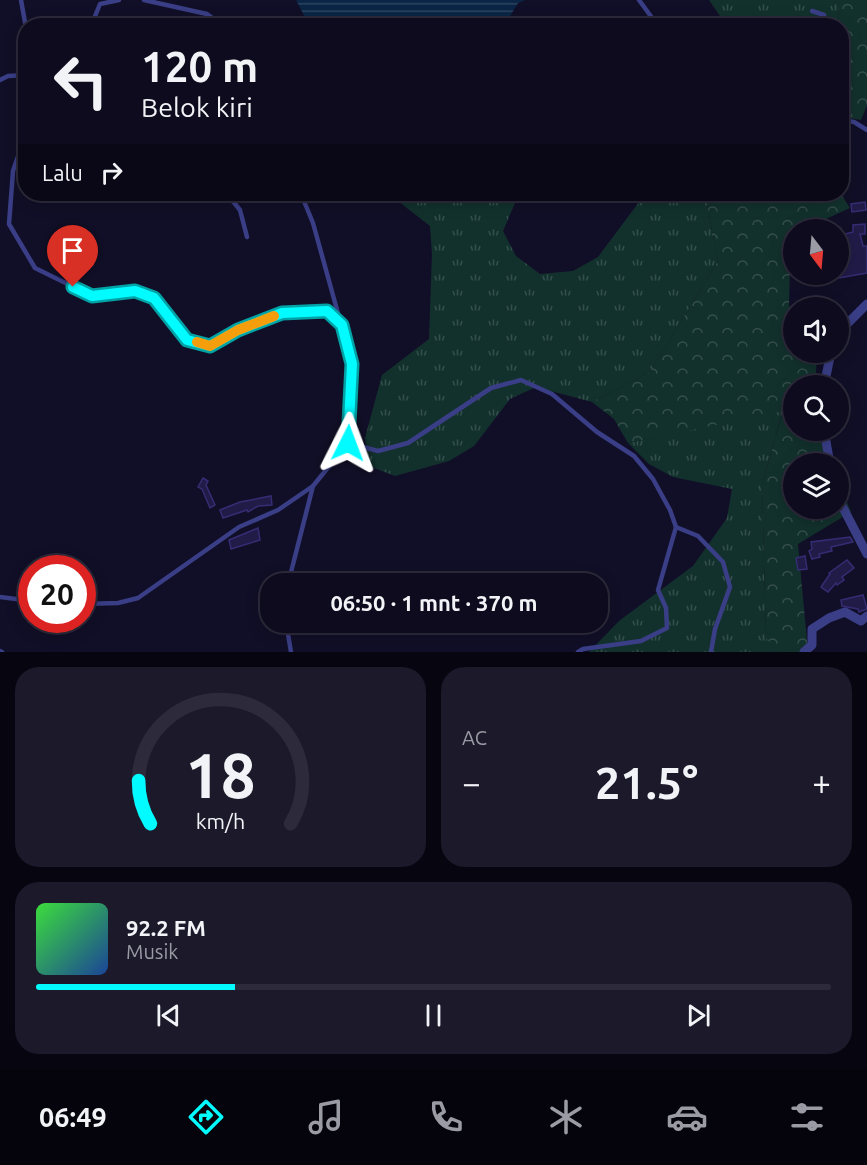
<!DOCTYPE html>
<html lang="id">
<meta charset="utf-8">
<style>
:root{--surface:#0d0b1d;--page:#1b192a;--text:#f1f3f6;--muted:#9a9ba4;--line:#2d2b3b;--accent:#01fbff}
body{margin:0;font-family:Ubuntu,sans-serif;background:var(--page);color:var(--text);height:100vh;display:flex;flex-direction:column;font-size:22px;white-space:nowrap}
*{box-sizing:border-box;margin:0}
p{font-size:20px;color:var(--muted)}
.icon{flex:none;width:33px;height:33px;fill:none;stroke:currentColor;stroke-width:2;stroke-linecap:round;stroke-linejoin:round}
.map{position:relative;height:652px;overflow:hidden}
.side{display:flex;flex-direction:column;gap:15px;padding:15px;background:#070610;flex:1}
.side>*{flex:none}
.hud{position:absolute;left:18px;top:18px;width:831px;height:183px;border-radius:24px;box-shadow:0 3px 15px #0003,0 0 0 2px var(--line);background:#0d0b1d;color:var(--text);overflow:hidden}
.needle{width:39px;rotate:164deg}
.buttons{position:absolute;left:783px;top:219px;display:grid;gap:12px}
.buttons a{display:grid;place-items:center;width:66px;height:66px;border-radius:50%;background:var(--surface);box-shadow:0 3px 15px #0003,0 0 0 2px var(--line);font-size:30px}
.speed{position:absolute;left:18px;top:555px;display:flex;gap:12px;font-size:30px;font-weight:700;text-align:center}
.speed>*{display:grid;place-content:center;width:78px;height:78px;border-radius:50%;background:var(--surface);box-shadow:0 3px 15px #0003,0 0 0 2px var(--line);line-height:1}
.speed .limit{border:9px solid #d22;background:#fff;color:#111}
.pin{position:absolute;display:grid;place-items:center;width:51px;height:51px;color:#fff;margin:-62px -26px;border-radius:50% 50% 50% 0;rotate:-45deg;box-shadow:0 0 6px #0007}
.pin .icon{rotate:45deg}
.me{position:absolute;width:66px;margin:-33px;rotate:3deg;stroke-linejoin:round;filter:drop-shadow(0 0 4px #0008)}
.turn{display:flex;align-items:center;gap:21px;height:126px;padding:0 24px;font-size:27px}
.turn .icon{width:78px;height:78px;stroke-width:2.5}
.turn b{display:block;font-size:42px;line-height:51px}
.then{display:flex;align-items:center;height:57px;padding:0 24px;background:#0003;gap:12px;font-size:22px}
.big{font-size:45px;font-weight:700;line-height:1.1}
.side .card{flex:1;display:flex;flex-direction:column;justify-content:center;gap:9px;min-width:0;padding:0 21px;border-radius:24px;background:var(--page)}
.side .dial{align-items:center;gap:0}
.dial svg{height:156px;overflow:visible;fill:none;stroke:var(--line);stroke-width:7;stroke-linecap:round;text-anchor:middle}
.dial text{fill:var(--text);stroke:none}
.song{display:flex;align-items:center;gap:18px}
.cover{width:72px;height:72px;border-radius:9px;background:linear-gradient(135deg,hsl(120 70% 55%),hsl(220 70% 35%))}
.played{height:6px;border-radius:3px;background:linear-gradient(90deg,var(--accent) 25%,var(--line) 25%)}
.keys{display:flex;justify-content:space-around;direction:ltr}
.heat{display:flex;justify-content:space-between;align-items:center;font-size:33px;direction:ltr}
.side .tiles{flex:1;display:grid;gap:15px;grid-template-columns:1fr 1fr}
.card:last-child{grid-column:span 2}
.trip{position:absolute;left:260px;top:573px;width:348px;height:60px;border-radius:24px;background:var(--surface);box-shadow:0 3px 15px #0003,0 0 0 2px var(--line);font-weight:700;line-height:60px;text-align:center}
.menu{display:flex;height:96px;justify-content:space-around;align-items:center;background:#05040c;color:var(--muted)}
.menu .icon{width:42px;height:42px}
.menu .selected{color:var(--accent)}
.menu b{font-size:27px;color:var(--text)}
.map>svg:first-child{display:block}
</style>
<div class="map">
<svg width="867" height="652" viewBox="0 0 867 652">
<defs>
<pattern id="grass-tufts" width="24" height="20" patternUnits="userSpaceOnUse" patternTransform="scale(1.5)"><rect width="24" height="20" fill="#12312d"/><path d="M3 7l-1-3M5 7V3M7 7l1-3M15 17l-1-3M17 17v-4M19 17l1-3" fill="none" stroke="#344e4c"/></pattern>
<pattern id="forest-crowns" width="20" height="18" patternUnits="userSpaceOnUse" patternTransform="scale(1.5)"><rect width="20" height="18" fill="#12312d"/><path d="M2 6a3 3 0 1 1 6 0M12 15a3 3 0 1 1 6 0" fill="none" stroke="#344e4c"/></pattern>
<pattern id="water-rules" width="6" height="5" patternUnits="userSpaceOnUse" patternTransform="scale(1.5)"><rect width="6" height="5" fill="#0a2545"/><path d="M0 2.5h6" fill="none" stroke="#2d4461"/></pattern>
</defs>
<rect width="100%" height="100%" fill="#110f27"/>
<g fill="url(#grass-tufts)">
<path d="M709,0H839L838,25H732L722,19Z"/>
<path d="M389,194H522L515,203L503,231L516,256L540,274L573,271L598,257L645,194H705L718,261L650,372L592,402L536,387L510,399L474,446L449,461L395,476L369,466L365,438L382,375L429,339L432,254L430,226Z"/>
<path d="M783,410L762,485L766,637L777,652H589L619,621L693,566L727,518L732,489L673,477L649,464L628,443Z"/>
</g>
<g fill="url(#forest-crowns)">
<path d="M839,0H867V105L861,120L842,117V26H838Z"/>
<path d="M705,194H747L766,198L789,194H841L850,208L804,229L794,230L793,235L791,236L789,305L793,314L794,352L814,353L817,357L815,385L794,386V430L816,431L831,463L794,464V508H838L839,482L851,512L798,544L808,652H777L766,638L762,485L783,411L628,443L614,419L592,402L650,372L718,261Z"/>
</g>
<path fill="url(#water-rules)" d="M296,0H525L518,3L504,26L309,25Z"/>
<g fill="#211b48" stroke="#352d74" stroke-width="1.5">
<path d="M847,87L850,103L842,105V88Z"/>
<path d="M865,202L866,210L852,212L851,204Z"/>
<path d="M865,224V234H860L863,246H867V273L838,278V239H842L841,235L853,232V225Z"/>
<path d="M203,478L208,481L206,485L215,505L210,508L202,489L198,487Z"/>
<path d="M271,496L272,505L258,506L248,512L247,510L223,518L220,510L240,502Z"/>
<path d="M258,528L260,540L231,549L229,540Z"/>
<path d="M850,537L853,542L831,547L832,551L819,554L820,557L812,559L809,551L812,549L811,542Z"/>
<path d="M805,556L807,569L798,570L796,558Z"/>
<path d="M847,560L854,568L842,577L844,580L837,585L836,583L828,592L821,587L830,574L829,573Z"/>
<path d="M863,595L867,609L859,612L858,609L842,606L841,600Z"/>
</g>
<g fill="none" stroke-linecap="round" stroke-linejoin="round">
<g stroke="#3a3e86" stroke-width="4.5">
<path d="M21,0L26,28"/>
<path d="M144,0L207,14L223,26"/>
<path d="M639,0L658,26"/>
<path d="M812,11L824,15L826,26"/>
<path d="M91,26L100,4L119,0"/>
<path d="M0,80L8,76L26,75"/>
<path d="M842,120L854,122L867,130"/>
<path d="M26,133L13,171L9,224L35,268L92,296L135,291L155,298L187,340L210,346L238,330L282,313L327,311L340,323"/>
<path d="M227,194L240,210L247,237"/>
<path d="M348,443L378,451L408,443L491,388L521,380L552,394L597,432L634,456L653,479L670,510L676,527L658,590L666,608L667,628L641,641L583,649L578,652"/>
<path d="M676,527L698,536L723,562L730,587L715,629L711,652"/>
<path d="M288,584L313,486"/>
<path d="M0,597L32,601"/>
<path d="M82,604L118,603L138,598L239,527L278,510L313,486L348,443L352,364L313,223L301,194"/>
<path d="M286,622L291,652"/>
<path d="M0,651L2,652"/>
</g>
<g stroke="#3a3e86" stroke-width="9">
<path d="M838,333L867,304"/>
<path d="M824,386L831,352"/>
<path d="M824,430L830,464"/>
<path d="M838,498L867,554"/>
<path d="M804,652L812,645V629L829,618L845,612L861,621L867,616"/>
</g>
</g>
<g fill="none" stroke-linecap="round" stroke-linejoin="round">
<defs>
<path id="route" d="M73,287L92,296L135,291L154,298L187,340L210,346L238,330L282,313L327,311L342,325L352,364L348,443"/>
</defs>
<use href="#route" stroke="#01a3a6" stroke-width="15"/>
<use href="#route" stroke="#01fbff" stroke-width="10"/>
<path stroke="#f59e0b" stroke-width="10" d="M197,342L210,346L238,330L274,316"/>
</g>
</svg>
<div class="buttons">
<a><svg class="needle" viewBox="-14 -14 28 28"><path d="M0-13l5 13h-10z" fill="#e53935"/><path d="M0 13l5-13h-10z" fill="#9a9ba4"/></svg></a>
<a><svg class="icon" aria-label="sound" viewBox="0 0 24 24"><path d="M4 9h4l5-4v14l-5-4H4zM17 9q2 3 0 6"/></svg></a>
<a><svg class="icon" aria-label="search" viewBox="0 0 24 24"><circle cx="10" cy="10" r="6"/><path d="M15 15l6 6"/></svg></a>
<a><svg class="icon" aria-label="layers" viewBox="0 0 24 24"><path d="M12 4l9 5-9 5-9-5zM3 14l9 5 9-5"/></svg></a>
</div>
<div class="speed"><div class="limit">20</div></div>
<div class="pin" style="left:73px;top:287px;background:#d93025"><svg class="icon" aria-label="arrive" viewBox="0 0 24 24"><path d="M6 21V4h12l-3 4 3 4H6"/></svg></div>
<svg class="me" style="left:348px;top:443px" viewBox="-20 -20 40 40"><path d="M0-17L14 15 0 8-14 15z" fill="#01fbff" stroke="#fff" stroke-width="4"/></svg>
<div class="trip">06:50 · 1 mnt · 370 m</div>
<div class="hud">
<div class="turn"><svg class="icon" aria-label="left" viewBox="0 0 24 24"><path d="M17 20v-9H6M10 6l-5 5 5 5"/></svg><div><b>120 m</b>Belok kiri</div></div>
<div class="then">Lalu<svg class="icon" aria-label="right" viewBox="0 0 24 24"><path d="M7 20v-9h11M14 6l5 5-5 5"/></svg></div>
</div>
</div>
<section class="side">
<div class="tiles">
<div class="card dial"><svg viewBox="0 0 100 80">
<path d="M14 69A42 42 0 1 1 86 69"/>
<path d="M14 69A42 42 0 0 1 8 47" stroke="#01fbff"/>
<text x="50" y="56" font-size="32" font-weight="700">18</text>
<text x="50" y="72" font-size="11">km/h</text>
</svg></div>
<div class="card"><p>AC</p>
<div class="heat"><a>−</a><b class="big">21.5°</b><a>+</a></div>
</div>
<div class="card">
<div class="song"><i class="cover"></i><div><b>92.2 FM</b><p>Musik</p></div></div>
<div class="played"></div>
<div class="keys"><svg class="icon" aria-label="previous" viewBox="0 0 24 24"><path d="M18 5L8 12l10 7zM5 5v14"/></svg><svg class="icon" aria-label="pause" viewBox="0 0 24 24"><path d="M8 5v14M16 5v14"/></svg><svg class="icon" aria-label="next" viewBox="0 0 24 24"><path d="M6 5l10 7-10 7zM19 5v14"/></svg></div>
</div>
</div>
</section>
<nav class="menu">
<b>06:49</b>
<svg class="icon selected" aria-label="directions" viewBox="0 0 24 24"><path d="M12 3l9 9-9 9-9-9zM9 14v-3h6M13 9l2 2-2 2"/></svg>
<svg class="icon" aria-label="music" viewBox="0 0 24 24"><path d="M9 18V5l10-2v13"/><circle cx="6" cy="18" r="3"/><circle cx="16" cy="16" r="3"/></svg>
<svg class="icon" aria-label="phone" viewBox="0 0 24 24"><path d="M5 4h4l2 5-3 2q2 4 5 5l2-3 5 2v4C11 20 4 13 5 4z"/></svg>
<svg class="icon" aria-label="climate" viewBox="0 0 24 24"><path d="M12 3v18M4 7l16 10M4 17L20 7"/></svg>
<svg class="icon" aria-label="car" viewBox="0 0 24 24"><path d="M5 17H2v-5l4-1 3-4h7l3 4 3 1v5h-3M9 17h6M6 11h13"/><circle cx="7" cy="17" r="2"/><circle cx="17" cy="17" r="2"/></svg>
<svg class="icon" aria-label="filters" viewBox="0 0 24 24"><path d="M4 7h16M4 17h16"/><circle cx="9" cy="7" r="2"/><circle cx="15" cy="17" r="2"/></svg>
</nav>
